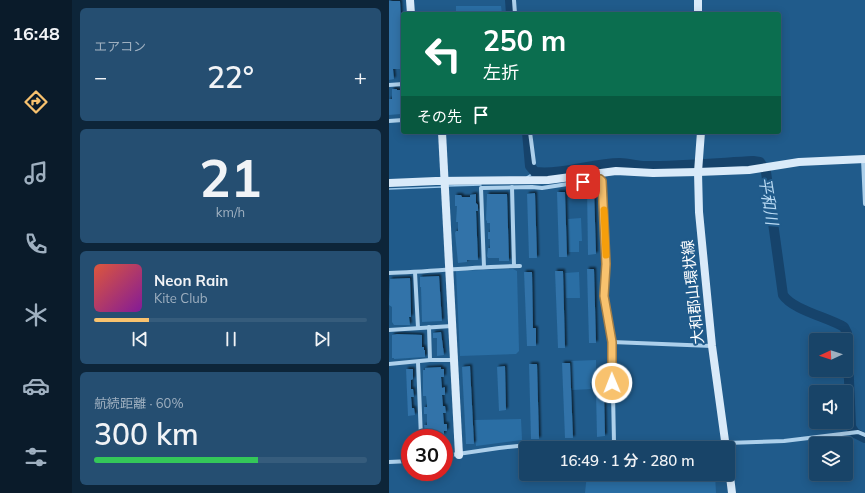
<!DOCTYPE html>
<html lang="ja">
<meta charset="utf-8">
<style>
:root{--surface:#184468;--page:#254e71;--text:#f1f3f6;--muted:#9fb0c0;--line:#365c7c;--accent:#f8c26e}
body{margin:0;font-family:Mulish,"Noto Sans JP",sans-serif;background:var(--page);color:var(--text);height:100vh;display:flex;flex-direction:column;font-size:15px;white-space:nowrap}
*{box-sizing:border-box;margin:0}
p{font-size:13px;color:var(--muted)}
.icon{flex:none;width:22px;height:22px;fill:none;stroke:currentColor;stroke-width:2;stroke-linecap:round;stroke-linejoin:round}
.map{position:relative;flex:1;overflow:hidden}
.panel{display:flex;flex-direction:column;gap:8px;padding:8px;background:#0d2539;width:317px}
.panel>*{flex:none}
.hud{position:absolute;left:12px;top:12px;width:380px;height:122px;border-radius:4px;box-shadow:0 2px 10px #0003,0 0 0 1px var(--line);background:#0b6e4f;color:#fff;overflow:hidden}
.needle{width:26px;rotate:267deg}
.controls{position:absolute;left:420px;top:333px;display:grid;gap:8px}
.controls a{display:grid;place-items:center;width:44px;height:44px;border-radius:4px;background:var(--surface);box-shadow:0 2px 10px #0003,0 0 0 1px var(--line);font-size:20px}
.speed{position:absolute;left:12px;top:429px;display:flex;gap:8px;font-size:20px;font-weight:700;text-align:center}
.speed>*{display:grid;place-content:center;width:52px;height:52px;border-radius:50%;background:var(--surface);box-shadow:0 2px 10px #0003,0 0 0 1px var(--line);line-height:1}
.speed .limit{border:6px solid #d22;background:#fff;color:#111}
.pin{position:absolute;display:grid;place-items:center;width:34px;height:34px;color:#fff;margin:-17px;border-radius:8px;box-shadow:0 2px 6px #0006}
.me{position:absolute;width:44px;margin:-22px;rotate:359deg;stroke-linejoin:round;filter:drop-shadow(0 0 3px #0008)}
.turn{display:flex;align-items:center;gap:14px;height:84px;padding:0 16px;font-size:18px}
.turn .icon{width:52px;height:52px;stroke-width:2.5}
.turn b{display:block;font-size:28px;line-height:34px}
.then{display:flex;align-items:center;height:38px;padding:0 16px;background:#0003;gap:8px;font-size:15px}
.big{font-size:30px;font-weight:600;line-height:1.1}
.panel .card{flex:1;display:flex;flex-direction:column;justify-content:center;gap:6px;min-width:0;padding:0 14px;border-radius:6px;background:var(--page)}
.panel .dial{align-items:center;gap:0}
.dial b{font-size:52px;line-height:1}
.song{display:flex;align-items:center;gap:12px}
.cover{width:48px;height:48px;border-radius:6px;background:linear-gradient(135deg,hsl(10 70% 55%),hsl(290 70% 35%))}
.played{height:4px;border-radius:2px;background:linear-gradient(90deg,var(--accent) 20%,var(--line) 20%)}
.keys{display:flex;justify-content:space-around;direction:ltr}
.heat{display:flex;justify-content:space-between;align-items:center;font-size:22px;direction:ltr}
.charge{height:6px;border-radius:3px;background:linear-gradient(90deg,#34c759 60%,var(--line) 0)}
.trip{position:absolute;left:130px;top:441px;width:216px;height:40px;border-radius:4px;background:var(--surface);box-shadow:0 2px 10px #0003,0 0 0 1px var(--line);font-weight:600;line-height:40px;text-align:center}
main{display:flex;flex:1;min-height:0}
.menu{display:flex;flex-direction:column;width:72px;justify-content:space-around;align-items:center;background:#0a1b2a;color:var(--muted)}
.menu .icon{width:28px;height:28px}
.menu .current{color:var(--accent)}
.menu b{font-size:18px;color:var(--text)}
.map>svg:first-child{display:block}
</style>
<main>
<nav class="menu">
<b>16:48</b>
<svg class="icon current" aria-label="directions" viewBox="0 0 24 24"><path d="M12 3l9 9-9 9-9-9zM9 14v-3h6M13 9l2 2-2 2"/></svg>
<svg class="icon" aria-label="music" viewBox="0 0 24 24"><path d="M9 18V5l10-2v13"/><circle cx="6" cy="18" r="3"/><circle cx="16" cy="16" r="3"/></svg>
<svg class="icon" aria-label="phone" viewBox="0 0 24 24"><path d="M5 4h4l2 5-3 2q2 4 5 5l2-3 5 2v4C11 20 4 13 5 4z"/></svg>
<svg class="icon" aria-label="climate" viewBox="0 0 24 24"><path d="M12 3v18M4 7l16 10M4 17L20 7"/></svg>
<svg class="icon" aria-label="car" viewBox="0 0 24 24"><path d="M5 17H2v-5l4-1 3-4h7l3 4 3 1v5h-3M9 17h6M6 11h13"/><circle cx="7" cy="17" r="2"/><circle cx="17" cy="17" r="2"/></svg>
<svg class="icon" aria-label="filters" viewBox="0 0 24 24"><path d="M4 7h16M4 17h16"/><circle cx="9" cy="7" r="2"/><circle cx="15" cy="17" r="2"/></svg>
</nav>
<section class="panel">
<div class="card"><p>エアコン</p>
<div class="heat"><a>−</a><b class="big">22°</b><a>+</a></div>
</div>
<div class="card dial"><b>21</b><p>km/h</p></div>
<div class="card">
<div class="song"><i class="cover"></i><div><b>Neon Rain</b><p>Kite Club</p></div></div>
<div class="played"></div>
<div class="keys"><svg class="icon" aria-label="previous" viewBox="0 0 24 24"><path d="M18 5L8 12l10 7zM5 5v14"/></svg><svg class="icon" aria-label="pause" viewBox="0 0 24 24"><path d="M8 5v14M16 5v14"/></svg><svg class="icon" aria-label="next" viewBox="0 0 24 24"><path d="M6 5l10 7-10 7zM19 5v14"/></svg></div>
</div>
<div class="card"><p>航続距離 · 60%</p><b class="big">300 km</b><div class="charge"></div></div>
</section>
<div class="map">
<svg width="476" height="493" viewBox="0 0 476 493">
<defs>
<filter id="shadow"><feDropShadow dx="2" dy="-2" stdDeviation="1" flood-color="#0009"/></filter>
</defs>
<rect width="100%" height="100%" fill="#205b8b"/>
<g fill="#2a6ea4">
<path d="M67,6H112L113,14H67Z"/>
<path d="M192,218L193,241H190V252H180L179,219Z"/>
<path d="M124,269L128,271L130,351L127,354L71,356L67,271Z"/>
<path d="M190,272L191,298H177L176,273Z"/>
<path d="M207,360V382L201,383L202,389L183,390L182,361Z"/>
<path d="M132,419L133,440L87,446L85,420Z"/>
<path d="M198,474H326L327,493H196Z"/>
</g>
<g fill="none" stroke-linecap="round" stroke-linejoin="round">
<g stroke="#a1cced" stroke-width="1.5">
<path d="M138,177L146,172"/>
<path d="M58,186L92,185"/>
<path d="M0,189L52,187"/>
<path d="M55,459H62"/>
</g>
<g stroke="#16436b" stroke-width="10">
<path d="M121,0L122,14"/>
<path d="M138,132L141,166L146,172C175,175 203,163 231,163C240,163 248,166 256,166C292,166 328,163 364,161L371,162L377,172L394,295C404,310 438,317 455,327L458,333L462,427L466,433L476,438"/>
</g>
</g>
<g fill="#3073a9" filter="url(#shadow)">
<path d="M0,1H11L14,59V69H4L5,79L0,80Z"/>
<path d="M3,89H8V90H11L12,114L0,115V99H3Z"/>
<path d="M198,188H205L207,254L199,255Z"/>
<path d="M168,192H176L178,257H170Z"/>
<path d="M146,193L148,258H140L138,194Z"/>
<path d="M87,194V203L89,205V211H87L89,260H78V262L69,263L66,233L67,231H69V222H67L68,206H66V195H72L73,197H81V195Z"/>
<path d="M98,194H118L120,261H110V258H99L98,256L99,248H101V239H99V232H101V223H98V220L97,221Z"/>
<path d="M198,269H205L207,343H200Z"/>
<path d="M166,271H174L176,348H169Z"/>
<path d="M135,272H143L144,328H147V346H138Z"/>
<path d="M50,276L53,321L33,322L32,287H31V277Z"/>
<path d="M21,278L22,312V317H20L21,325H5L3,322V307L0,305L1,279Z"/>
<path d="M52,332L55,355L48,356V338H44V333Z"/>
<path d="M8,334L33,335V347H35V350H36V357L5,359V358H3V335Z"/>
<path d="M173,363H181L184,438H176Z"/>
<path d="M140,364H148L150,439H142Z"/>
<path d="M81,366L85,444H77L73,367Z"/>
<path d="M116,366L117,410L110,411L108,367Z"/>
<path d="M52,367V369H55V377H52L53,388L56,387V395H53L54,406H56L57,413H54L55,424H58V431H55V435L45,436V435H39V432H36L35,425H38V414H35V407H38V404L37,396H34V370H36V368Z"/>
<path d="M17,369H24V379L22,380V389H24L25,397H22L23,408H25L26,415L19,416Z"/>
<path d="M215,391L216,436L208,437L207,392Z"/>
</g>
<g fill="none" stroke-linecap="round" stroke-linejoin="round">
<g stroke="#add0eb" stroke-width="4">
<path d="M125,0L126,14"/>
<path d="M0,85L14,84"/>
<path d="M0,121L14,120"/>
<path d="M141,132L145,163"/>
<path d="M474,159L476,204"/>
<path d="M123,187L125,266"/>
<path d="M95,267L92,188L143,187L153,188L211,179L213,181L217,264L215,296L223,342L225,443"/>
<path d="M26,272L29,328"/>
<path d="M0,273C44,272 87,266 131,266"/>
<path d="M40,327L41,360"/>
<path d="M0,330L63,326"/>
<path d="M223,342L323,346"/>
<path d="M29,362L32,438"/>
<path d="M0,364L41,360H64"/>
<path d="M55,456L110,448L139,445L337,443L395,441L469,432L476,435"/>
<path d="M0,462L21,461"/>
</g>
<g stroke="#d9eaf9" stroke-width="8">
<path d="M21,0L22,14"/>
<path d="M309,0V14"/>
<path d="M53,132L70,455"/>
<path d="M312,132L309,172L310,212L323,346L337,448"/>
<path d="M0,183L47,181L159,180L227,171L264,173L309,172L360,170L410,162L476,159"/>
<path d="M339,460L343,493"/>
</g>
</g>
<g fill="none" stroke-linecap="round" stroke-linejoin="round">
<defs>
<path id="route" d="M194,182L211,179L213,181L217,264L215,296L223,342V383"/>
</defs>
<use href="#route" stroke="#a17e48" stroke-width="10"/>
<use href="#route" stroke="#f8c26e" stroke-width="7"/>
<path stroke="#f59e0b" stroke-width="7" d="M215,210L217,255"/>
</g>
<g text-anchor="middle" stroke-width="4" stroke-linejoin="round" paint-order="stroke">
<g font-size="15" fill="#fff" stroke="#205b8b">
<text transform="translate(304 292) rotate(-96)" y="5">大和郡山環状線</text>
</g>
<g font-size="16" font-style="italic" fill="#b9daf3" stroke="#205b8b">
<text transform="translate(380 201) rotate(81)" y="6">平和川</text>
</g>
</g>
</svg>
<div class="controls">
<a><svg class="needle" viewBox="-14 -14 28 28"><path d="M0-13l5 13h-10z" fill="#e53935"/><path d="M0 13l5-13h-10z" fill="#9fb0c0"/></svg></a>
<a><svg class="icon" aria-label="sound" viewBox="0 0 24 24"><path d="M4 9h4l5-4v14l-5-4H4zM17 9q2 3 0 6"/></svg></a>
<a><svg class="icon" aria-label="layers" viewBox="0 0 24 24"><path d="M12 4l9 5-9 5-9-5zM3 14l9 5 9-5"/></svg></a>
</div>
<div class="speed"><div class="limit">30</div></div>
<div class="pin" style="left:194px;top:182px;background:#d93025"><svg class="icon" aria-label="arrive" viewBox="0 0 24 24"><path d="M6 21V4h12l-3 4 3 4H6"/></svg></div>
<svg class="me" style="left:223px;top:383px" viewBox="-20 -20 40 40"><circle r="17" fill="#f8c26e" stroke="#fff" stroke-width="3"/><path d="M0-11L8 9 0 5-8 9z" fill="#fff"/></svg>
<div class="trip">16:49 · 1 分 · 280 m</div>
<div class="hud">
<div class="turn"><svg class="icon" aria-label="left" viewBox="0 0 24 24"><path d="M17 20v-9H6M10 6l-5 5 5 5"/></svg><div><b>250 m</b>左折</div></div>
<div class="then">その先<svg class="icon" aria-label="arrive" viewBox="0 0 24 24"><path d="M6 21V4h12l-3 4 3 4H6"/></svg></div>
</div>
</div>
</main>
